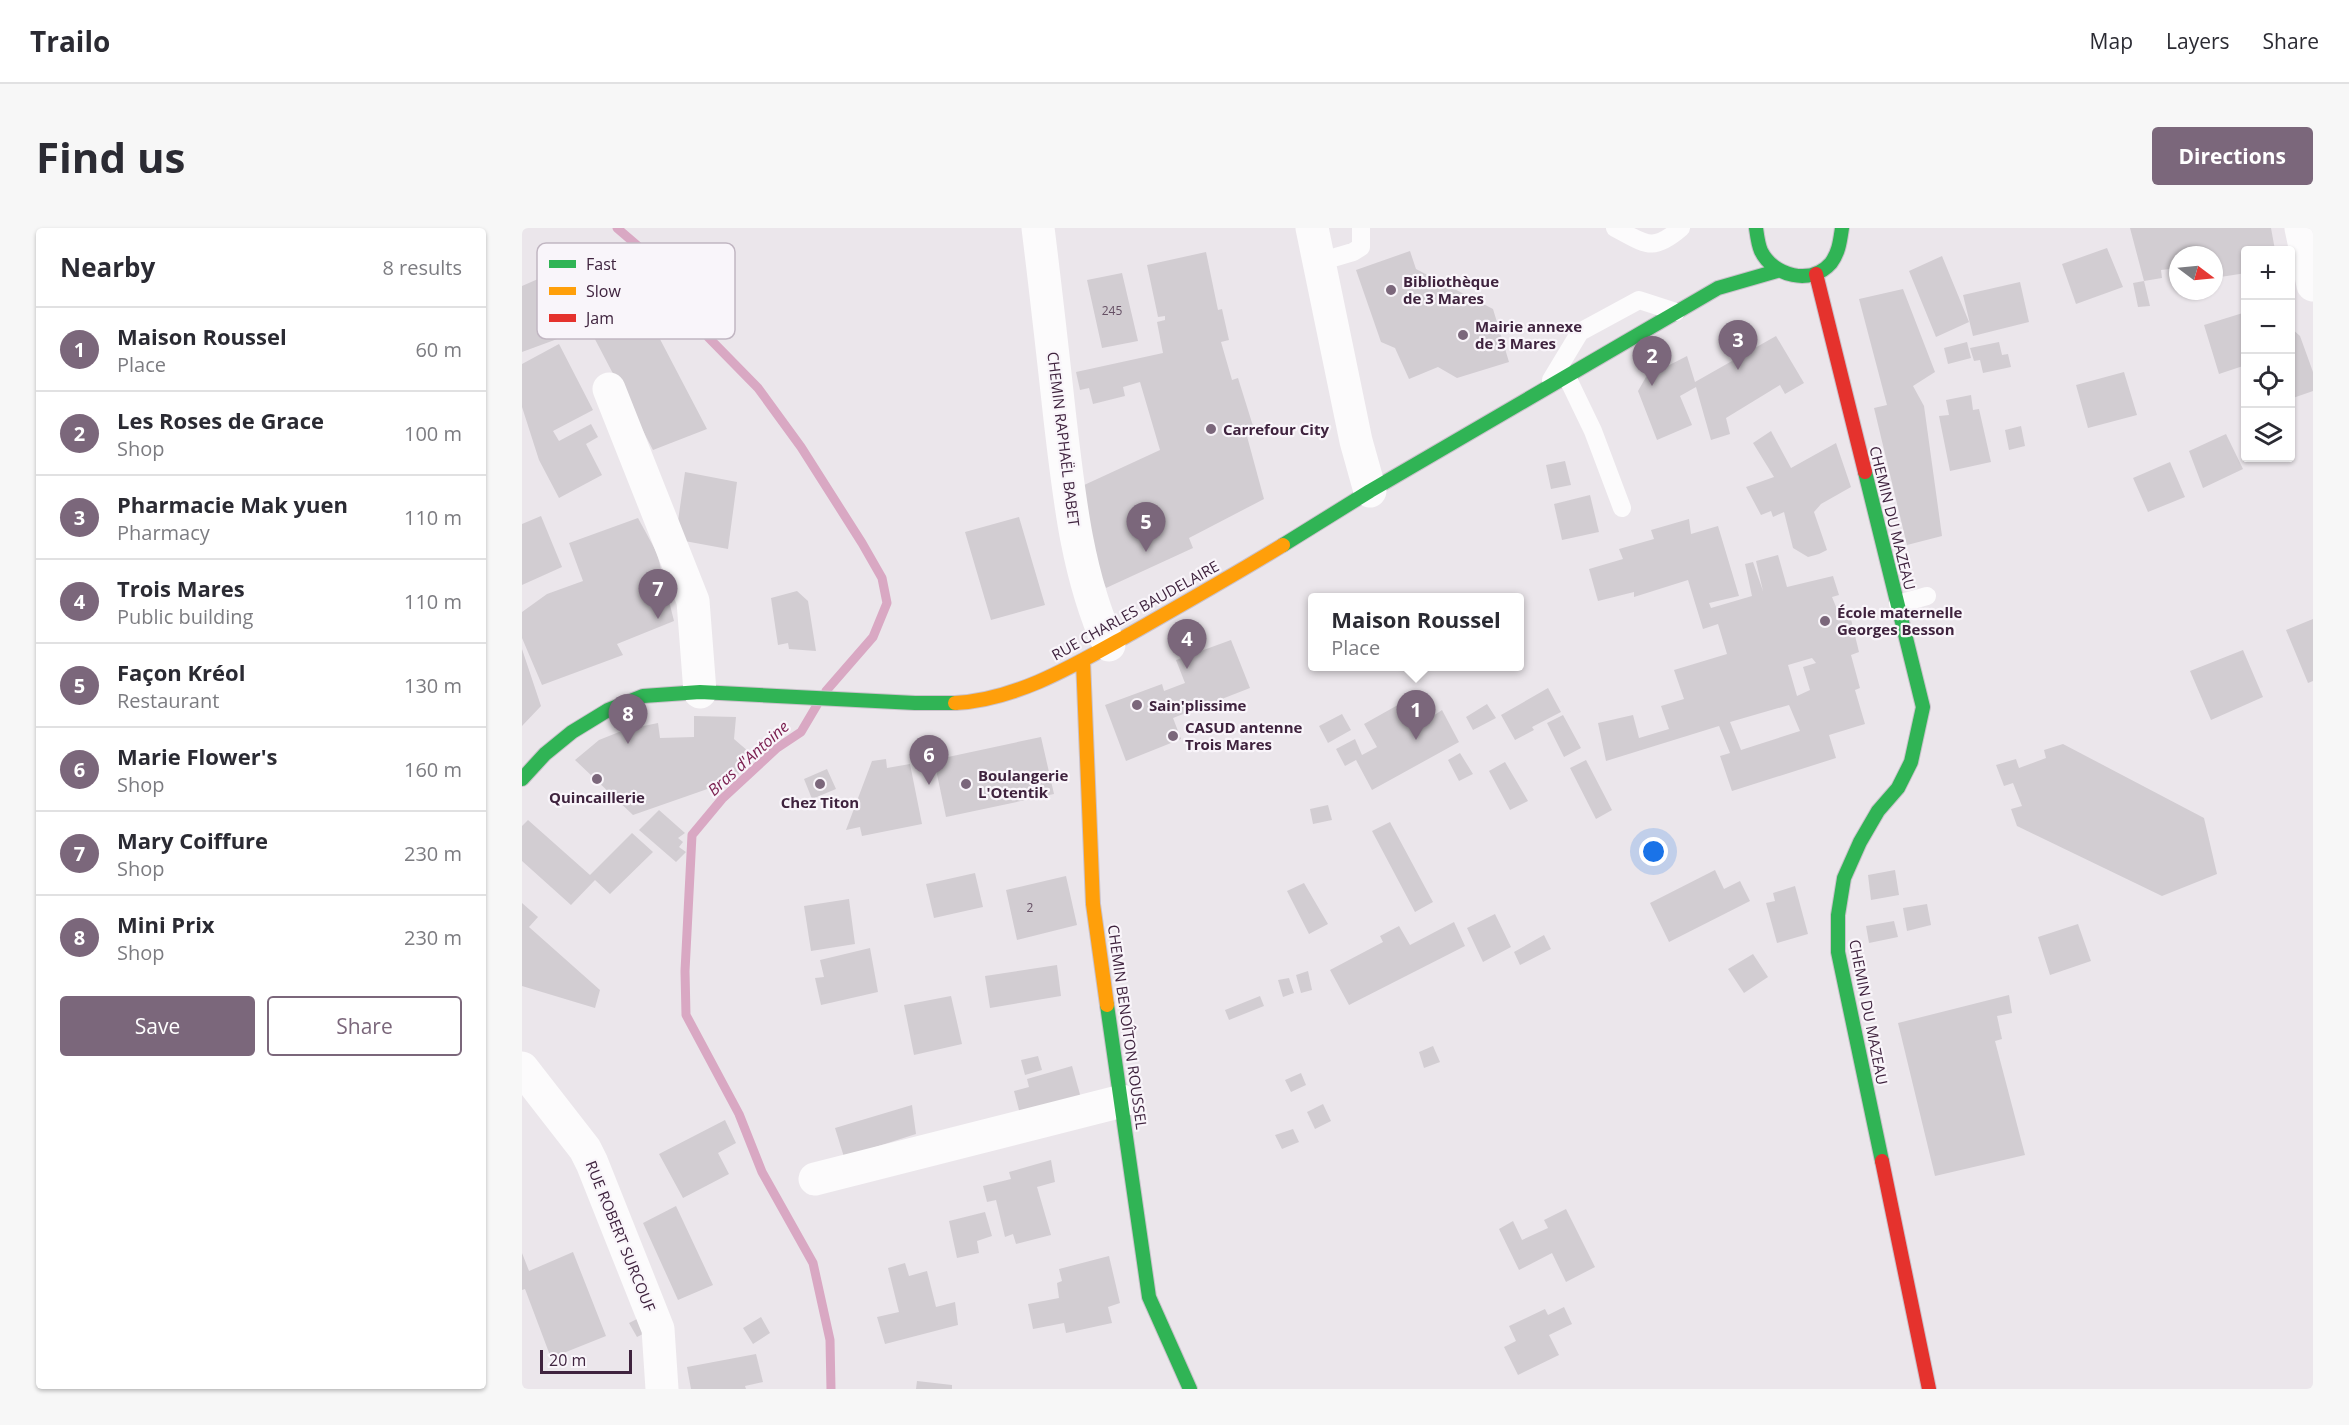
<!DOCTYPE html>
<html lang="en">
<head>
<meta charset="utf-8">
<style>
  body { margin:0; font-family:"Open Sans",sans-serif; background:#f7f7f7; color:#2b2b33 }
  .controls { position:absolute; right:18px; top:18px; display:grid; overflow:hidden; border-radius:6px; box-shadow:0 2px 4px #0004 }
  .controls button { width:54px; height:54px; display:grid; place-items:center; padding:0; border:0; border-bottom:2px solid #e1e1e2; background:#fff; color:#2b2b33; font:30px sans-serif }
  .compass { position:absolute; left:1647px; top:18px; width:54px; height:54px; border-radius:50%; background:#fff; box-shadow:0 2px 4px #0004; rotate:106deg }
  .scale { position:absolute; left:18px; bottom:15px; width:92px; box-sizing:border-box; padding-left:6px; border:3px solid #3f233e; border-top:0; font-size:16px; line-height:21px; white-space:nowrap; color:#3f233e; -webkit-text-stroke:4px #f9f5fa; paint-order:stroke }
  .you { position:absolute; left:1132px; top:624px; width:21px; height:21px; margin:-15px; border:4px solid #fff; border-radius:50%; background:#1a73e8; box-shadow:0 0 0 9px #1a73e833 }
  .badge { display:grid; place-items:center; width:39px; height:39px; border-radius:50%; background:#7b677b; color:#fff; font-size:20px; font-weight:700 }
  .pin { position:absolute; translate:-50% -50px; filter:drop-shadow(0 2px 3px #0008) }
  .pin::after { content:''; position:absolute; top:32px; width:21px; height:18px; background:inherit; clip-path:polygon(0 0,100% 0,50% 100%) }
  .popup { position:absolute; left:786px; top:365px; width:216px; height:78px; box-sizing:border-box; display:grid; place-content:center; border-radius:6px; background:#fff; filter:drop-shadow(0 2px 4px #0005); font-size:20px; white-space:nowrap; color:#7c7c81 }
  .popup b { font-size:22px; color:#2b2b33 }
  .popup::after { content:''; position:absolute; left:50%; top:100%; margin-left:-12px; border:12px solid transparent; border-top-color:#fff }
  .list { margin:0; padding:0; list-style:none }
  h2 { display:flex; justify-content:space-between; align-items:center; height:78px; margin:0; padding:0 24px; font-size:26px }
  h2 small { font-size:20px; font-weight:400; color:#7c7c81 }
  .list li { display:grid; grid-template-columns:39px 1fr auto; gap:18px; align-items:center; box-sizing:border-box; height:84px; padding:0 24px; border-top:2px solid #e1e1e2 }
  .list b { display:block; font-size:22px; white-space:nowrap }
  .list p { margin:0; font-size:20px; white-space:nowrap; color:#7c7c81 }
  .list em { font-size:20px; font-style:normal; color:#7c7c81 }
  .actions { display:flex; gap:12px; padding:18px 24px }
  .actions a { flex:1; padding:14px 0; border:2px solid #7b677b; border-radius:6px; text-align:center; font-size:21px; color:#7b677b }
  .actions .main { background:#7b677b; color:#fff }
  .icon { flex:none; width:33px; height:33px; fill:none; stroke:currentColor; stroke-width:2; stroke-linecap:round; stroke-linejoin:round }
  .map { position:relative; flex:none; width:1791px; height:1161px; overflow:hidden; border-radius:6px }
  header { display:flex; align-items:center; gap:36px; box-sizing:border-box; height:84px; padding:0 30px; background:#fff; border-bottom:2px solid #e1e1e2 }
  header strong { font-size:28px }
  nav { display:flex; gap:33px; margin-inline-start:auto; font-size:21px }
  .intro { display:flex; align-items:center; justify-content:space-between; box-sizing:border-box; height:144px; padding:0 36px }
  h1 { margin:0; font-size:42px }
  .button { padding:15px 27px; border-radius:6px; background:#7b677b; color:#fff; font-size:21px; font-weight:700 }
  main { display:flex; gap:36px; padding:0 36px }
  aside { flex:1; background:#fff; border-radius:6px; box-shadow:0 2px 4px #0004 }
  .map>svg:first-child { display:block }
  .lines { fill:none; stroke-linecap:round; stroke-linejoin:round }
  .stream { stroke:#d9a8c3; stroke-width:9 }
  .building { fill:#d2cdd2; fill-rule:evenodd }
  .fast-casing { stroke:#cac2cb; stroke-width:16 }
  .slow-casing { stroke:#cac2cb; stroke-width:16 }
  .jam-casing { stroke:#cac2cb; stroke-width:16 }
  .lane { stroke:#fcfbfc; stroke-width:18 }
  .street { stroke:#fcfbfc; stroke-width:33 }
  .fast { stroke:#30b455; stroke-width:14 }
  .slow { stroke:#ff9f0a; stroke-width:14 }
  .jam { stroke:#e5322d; stroke-width:14 }
  .poi-dot { fill:#7b677b; stroke:#f9f5fa; stroke-width:2 }
  .labels { text-anchor:middle; dominant-baseline:central; stroke-width:4.5; stroke-linejoin:round; paint-order:stroke }
  .number-label { font-size:12px; fill:#654f64 }
  .poi-label { font-size:15px; font-weight:bold; fill:#3f233e; stroke:#f9f5fa; text-anchor:start }
  .street-label { font-size:15px; fill:#3f233e; stroke:#f9f5fa }
  .water-label { font-size:16px; font-style:italic; fill:#7a1e4f; stroke:#f9f5fa }
  .key { fill:#f9f5fa; stroke:#c1b6c2; stroke-width:1.5 }
  .key-label { font-size:16px; fill:#3f233e }
</style>
</head>
<body>
<header>
<strong>Trailo</strong>
<nav><a>Map</a><a>Layers</a><a>Share</a></nav>
</header>
<div class="intro"><h1>Find us</h1><a class="button">Directions</a></div>
<main>
<aside>
<h2>Nearby<small>8 results</small></h2>
<ul class="list">
<li><span class="badge">1</span><div><b>Maison Roussel</b><p>Place</p></div><em>60 m</em></li>
<li><span class="badge">2</span><div><b>Les Roses de Grace</b><p>Shop</p></div><em>100 m</em></li>
<li><span class="badge">3</span><div><b>Pharmacie Mak yuen</b><p>Pharmacy</p></div><em>110 m</em></li>
<li><span class="badge">4</span><div><b>Trois Mares</b><p>Public building</p></div><em>110 m</em></li>
<li><span class="badge">5</span><div><b>Façon Kréol</b><p>Restaurant</p></div><em>130 m</em></li>
<li><span class="badge">6</span><div><b>Marie Flower's</b><p>Shop</p></div><em>160 m</em></li>
<li><span class="badge">7</span><div><b>Mary Coiffure</b><p>Shop</p></div><em>230 m</em></li>
<li><span class="badge">8</span><div><b>Mini Prix</b><p>Shop</p></div><em>230 m</em></li>
</ul>
<div class="actions"><a class="main">Save</a><a>Share</a></div>
</aside>
<div class="map">
<svg width="1791" height="1161" viewBox="0 0 1791 1161">
  <rect width="100%" height="100%" fill="#ebe6eb"/>
  <g class="lines">
    <path class="stream" d="M 95,0 L 145,43 L 186,109 L 236,160 L 279,219 L 340,315 L 360,350 L 365,375 L 351,409 L 304,463
      M 295,477 L 279,504 L 255,520 L 200,571 L 170,607 L 163,743 L 164,787 L 217,886 L 240,944 L 291,1035 L 308,1112 L 309,1161"/>
  </g>
  <path class="building" d="M 1608,0 L 1749,0 L 1753,22 L 1724,22 L 1724,45 L 1692,50 L 1692,27 L 1656,27 L 1656,40 L 1639,42 L 1640,50 L 1622,53 L 1628,78 L 1616,79 L 1611,55 L 1622,53 Z
    M 1585,20 L 1601,59 L 1554,76 L 1540,36 Z
    M 888,23 L 894,41 L 971,81 L 987,134 L 935,150 L 916,139 L 887,151 L 873,120 L 859,114 L 834,42 Z
    M 684,24 L 696,82 L 700,81 L 707,112 L 699,114 L 710,152 L 716,150 L 731,198 L 723,201 L 742,271 L 667,310 L 671,320 L 584,360 L 562,307 L 560,258 L 638,222 L 618,154 L 601,159 L 603,168 L 571,176 L 567,160 L 558,162 L 554,144 L 641,125 L 635,94 L 643,92 L 643,88 L 636,89 L 625,37 Z
    M 1420,28 L 1447,94 L 1414,109 L 1387,43 Z
    M 600,45 L 616,113 L 580,120 L 565,52 Z
    M 16,51 L 38,110 L 0,124 L 0,58 Z
    M 1498,54 L 1507,94 L 1451,108 L 1441,67 Z
    M 1381,61 L 1413,144 L 1391,158 L 1402,178 L 1420,308 L 1385,317 L 1352,180 L 1365,177 L 1337,71 Z
    M 117,71 L 185,201 L 131,222 L 65,96 Z
    M 1724,84 L 1724,137 L 1697,146 L 1682,97 Z
    M 1768,99 L 1778,108 L 1791,144 L 1791,163 L 1768,171 Z
    M 1254,108 L 1282,155 L 1263,166 L 1258,157 L 1204,190 L 1208,206 L 1189,212 L 1174,159 L 1158,168 L 1170,197 L 1135,212 L 1116,163 L 1124,149 L 1165,128 L 1173,154 Z
    M 1445,114 L 1449,130 L 1426,136 L 1422,120 Z
    M 1477,114 L 1480,127 L 1486,126 L 1489,139 L 1461,145 L 1458,132 L 1452,133 L 1448,120 Z
    M 37,116 L 71,182 L 31,203 L 37,213 L 69,196 L 76,209 L 64,216 L 80,247 L 37,270 L 17,232 L 0,179 L 0,136 Z
    M 1602,144 L 1615,187 L 1566,200 L 1554,157 Z
    M 1449,167 L 1451,182 L 1457,181 L 1469,234 L 1428,243 L 1417,188 L 1427,187 L 1424,172 Z
    M 1499,198 L 1503,218 L 1487,222 L 1483,202 Z
    M 1249,203 L 1269,240 L 1314,215 L 1329,259 L 1299,276 L 1292,284 L 1305,322 L 1297,326 L 1286,329 L 1271,320 L 1262,284 L 1251,289 L 1249,283 L 1239,287 L 1224,259 L 1252,249 L 1231,215 Z
    M 1704,206 L 1721,241 L 1681,260 L 1667,223 Z
    M 1043,233 L 1049,257 L 1029,261 L 1024,237 Z
    M 1648,234 L 1663,269 L 1626,284 L 1611,250 Z
    M 163,244 L 215,254 L 206,321 L 157,312 L 155,300 Z
    M 1068,267 L 1077,304 L 1040,312 L 1032,276 Z
    M 19,288 L 40,339 L 0,357 L 0,296 Z
    M 497,289 L 523,377 L 469,392 L 443,304 Z
    M 116,290 L 135,325 L 152,393 L 95,416 L 101,427 L 20,457 L 0,410 L 0,384 L 25,366 L 61,353 L 47,315 Z
    M 1167,291 L 1169,306 L 1196,298 L 1217,368 L 1187,375 L 1189,380 L 1230,368 L 1223,336 L 1231,334 L 1241,363 L 1234,333 L 1256,327 L 1265,359 L 1311,348 L 1317,367 L 1310,369 L 1317,386 L 1327,383 L 1337,424 L 1329,427 L 1338,460 L 1333,462 L 1343,496 L 1307,507 L 1314,530 L 1210,563 L 1198,528 L 1208,525 L 1197,498 L 1084,533 L 1076,495 L 1111,487 L 1117,510 L 1147,501 L 1139,478 L 1162,471 L 1152,442 L 1205,426 L 1196,396 L 1181,401 L 1166,352 L 1112,369 L 1112,364 L 1076,373 L 1067,341 L 1101,331 L 1097,321 L 1132,311 L 1129,302 ZM 1290,430 L 1294,435 L 1281,439 L 1288,462 L 1275,468 L 1266,437 ZM 1267,477 L 1278,503 L 1219,522 L 1208,494 Z
    M 275,363 L 286,373 L 294,423 L 267,421 L 266,415 L 256,417 L 249,370 Z
    M 1791,391 L 1791,453 L 1786,455 L 1764,402 Z
    M 709,412 L 728,460 L 651,490 L 659,511 L 604,533 L 583,477 L 640,456 L 642,463 L 663,455 L 654,432 Z
    M 0,421 L 19,478 L 0,498 Z
    M 1721,422 L 1741,469 L 1689,492 L 1668,443 Z
    M 1026,460 L 1039,484 L 1010,499 L 1012,502 L 993,512 L 979,487 Z
    M 899,464 L 911,488 L 920,482 L 937,514 L 850,562 L 834,532 L 823,538 L 814,521 L 833,511 L 840,527 L 855,519 L 842,496 Z
    M 965,476 L 974,490 L 951,502 L 944,489 Z
    M 820,486 L 829,502 L 806,515 L 797,498 Z
    M 1041,487 L 1059,520 L 1042,529 L 1025,495 Z
    M 172,488 L 214,489 L 212,511 L 227,524 L 214,551 L 111,587 L 53,532 L 77,512 L 102,502 L 136,495 L 138,510 L 172,509 Z
    M 519,509 L 532,566 L 424,589 L 412,532 Z
    M 1541,516 L 1682,590 L 1695,646 L 1640,668 L 1495,598 L 1489,581 L 1500,578 L 1491,555 L 1482,558 L 1474,537 L 1494,531 L 1497,540 L 1524,530 L 1522,522 Z
    M 938,525 L 951,546 L 937,553 L 926,532 Z
    M 364,531 L 365,540 L 388,536 L 400,596 L 340,608 L 338,599 L 324,602 L 350,533 Z
    M 1064,532 L 1090,582 L 1074,591 L 1048,540 Z
    M 983,534 L 1006,573 L 988,582 L 967,543 Z
    M 305,541 L 314,561 L 290,571 L 282,551 Z
    M 806,577 L 810,592 L 791,596 L 788,581 Z
    M 137,582 L 163,605 L 156,610 L 161,614 L 157,619 L 164,624 L 154,634 L 117,602 Z
    M 6,592 L 68,647 L 110,605 L 131,624 L 88,666 L 73,652 L 49,677 L 0,633 L 0,598 Z
    M 868,594 L 911,674 L 893,684 L 850,603 Z
    M 1193,642 L 1202,661 L 1218,653 L 1228,673 L 1147,714 L 1128,675 Z
    M 1373,642 L 1377,667 L 1349,672 L 1346,647 Z
    M 453,645 L 461,679 L 412,690 L 404,656 Z
    M 544,648 L 555,697 L 495,712 L 484,662 Z
    M 782,655 L 806,696 L 787,706 L 765,663 Z
    M 1273,658 L 1286,706 L 1255,715 L 1244,675 L 1253,673 L 1251,665 Z
    M 327,671 L 333,716 L 289,723 L 282,678 Z
    M 0,675 L 16,689 L 7,699 L 78,762 L 73,780 L 0,758 Z
    M 1405,676 L 1409,697 L 1385,703 L 1381,680 Z
    M 973,686 L 989,719 L 961,734 L 945,700 Z
    M 1372,693 L 1376,709 L 1347,715 L 1344,698 Z
    M 932,694 L 943,718 L 827,777 L 808,742 L 861,714 L 858,708 L 877,698 L 888,717 Z
    M 1556,696 L 1569,733 L 1528,747 L 1516,709 Z
    M 1022,707 L 1029,721 L 998,737 L 992,724 Z
    M 348,720 L 356,764 L 299,777 L 293,750 L 302,749 L 298,732 Z
    M 1231,726 L 1246,749 L 1222,765 L 1206,741 Z
    M 535,737 L 539,768 L 468,780 L 463,748 Z
    M 786,743 L 790,762 L 779,765 L 774,747 Z
    M 767,750 L 772,765 L 761,769 L 756,752 Z
    M 1487,767 L 1490,785 L 1475,788 L 1480,811 L 1473,813 L 1503,927 L 1413,948 L 1376,795 Z
    M 429,768 L 440,816 L 392,827 L 382,777 Z
    M 738,768 L 742,778 L 707,792 L 703,782 Z
    M 911,818 L 918,834 L 902,840 L 897,824 Z
    M 516,828 L 520,842 L 503,847 L 499,832 Z
    M 550,838 L 559,870 L 498,886 L 492,863 L 507,859 L 505,851 Z
    M 779,845 L 784,857 L 769,864 L 763,852 Z
    M 801,876 L 809,893 L 793,901 L 785,884 Z
    M 390,877 L 394,906 L 322,929 L 313,900 Z
    M 203,892 L 214,915 L 196,925 L 207,946 L 161,970 L 137,926 Z
    M 771,901 L 777,914 L 760,921 L 753,907 Z
    M 529,932 L 533,954 L 515,959 L 529,1007 L 494,1016 L 491,1006 L 483,1009 L 474,972 L 465,974 L 461,958 L 489,951 L 487,944 Z
    M 154,978 L 191,1057 L 156,1072 L 121,995 Z
    M 1044,981 L 1073,1039 L 1044,1054 L 1030,1025 L 997,1042 L 977,1001 L 991,993 L 1000,1012 L 1026,1000 L 1022,992 Z
    M 463,984 L 470,1008 L 455,1013 L 457,1025 L 435,1030 L 427,993 Z
    M 51,1024 L 84,1108 L 29,1130 L 3,1061 L 0,1062 L 0,1025 L 7,1043 Z
    M 587,1028 L 598,1075 L 586,1079 L 590,1095 L 544,1105 L 542,1095 L 511,1101 L 506,1076 L 537,1070 L 535,1055 L 540,1053 L 537,1041 Z
    M 383,1035 L 387,1048 L 405,1043 L 414,1079 L 433,1074 L 436,1097 L 363,1116 L 355,1089 L 377,1084 L 366,1040 Z
    M 1042,1079 L 1050,1096 L 1027,1107 L 1037,1127 L 996,1147 L 982,1119 L 994,1113 L 987,1098 L 1023,1081 L 1026,1087 Z
    M 119,1089 L 125,1104 L 115,1109 L 107,1095 Z
    M 239,1089 L 248,1105 L 231,1116 L 221,1100 Z
    M 234,1126 L 241,1154 L 223,1158 L 224,1161 L 169,1161 L 165,1139 Z
    M 395,1153 L 430,1157 L 430,1161 L 394,1161 Z"/>
  <g class="lines">
    <defs>
      <path id="fast" d="M 1234,0 C 1235,7 1236,16 1239,23 C 1251,48 1289,58 1309,35 C 1317,24 1318,13 1320,0
        M 1343,244 L 1401,479 L 1389,534 L 1376,560 L 1356,583 L 1338,614 L 1322,650 L 1316,687 L 1316,724 L 1360,933
        M 761,317 L 848,263 L 1196,60 L 1255,43
        M 0,551 L 23,526 L 50,504 L 86,482 L 121,468 L 178,464 L 393,475 L 433,475
        M 585,777 L 627,1069 L 668,1161"/>
      <path id="slow" d="M 561,432 L 571,676 L 585,777
        M 433,475 C 496,472 556,435 610,405 C 661,376 712,347 761,317"/>
      <path id="jam" d="M 1294,46 L 1343,244
        M 1360,933 L 1407,1161"/>
    </defs>
    <use href="#fast" class="fast-casing"/>
    <use href="#slow" class="slow-casing"/>
    <use href="#jam" class="jam-casing"/>
    <path class="lane" d="M 1093,0 C 1124,16 1130,25 1159,0
      M 797,34 L 831,24 L 839,19 L 839,0
      M 1045,149 L 1071,203 L 1100,280
      M 1029,152 L 1058,104 L 1117,72 L 1154,84
      M 1376,376 L 1405,368"/>
    <path class="street" d="M 516,0 C 524,64 531,127 538,191 C 547,268 555,346 587,417
      M 790,0 L 834,213 L 848,263
      M 1779,0 L 1791,57
      M 87,161 L 171,373 L 178,464
      M 0,840 L 63,921 L 70,935 L 136,1101 L 140,1161
      M 293,951 L 600,873"/>
    <use href="#fast" class="fast"/>
    <use href="#slow" class="slow"/>
    <use href="#jam" class="jam"/>
  </g>
  <g class="poi-dot">
    <circle cx="869" cy="62" r="6"/>
    <circle cx="941" cy="107" r="6"/>
    <circle cx="689" cy="201" r="6"/>
    <circle cx="1303" cy="393" r="6"/>
    <circle cx="615" cy="477" r="6"/>
    <circle cx="651" cy="508" r="6"/>
    <circle cx="75" cy="551" r="6"/>
    <circle cx="298" cy="556" r="6"/>
    <circle cx="444" cy="556" r="6"/>
  </g>
  <g class="labels">
    <g class="number-label">
      <text x="590" y="82">245</text>
      <text x="508" y="679">2</text>
    </g>
    <g class="poi-label">
      <text x="881" y="53">Bibliothèque<tspan x="881" dy="17">de 3 Mares</tspan></text>
      <text x="953" y="98">Mairie annexe<tspan x="953" dy="17">de 3 Mares</tspan></text>
      <text x="701" y="201">Carrefour City</text>
      <text x="1315" y="384">École maternelle<tspan x="1315" dy="17">Georges Besson</tspan></text>
      <text x="627" y="477">Sain'plissime</text>
      <text x="663" y="499">CASUD antenne<tspan x="663" dy="17">Trois Mares</tspan></text>
      <text x="456" y="547">Boulangerie<tspan x="456" dy="17">L'Otentik</tspan></text>
      <text x="75" y="569" text-anchor="middle">Quincaillerie</text>
      <text x="298" y="574" text-anchor="middle">Chez Titon</text>
    </g>
    <g class="street-label">
      <text transform="translate(542 211) rotate(83)">CHEMIN RAPHAËL BABET</text>
      <text transform="translate(1371 290) rotate(76)">CHEMIN DU MAZEAU</text>
      <text transform="translate(613 382) rotate(-29)">RUE CHARLES BAUDELAIRE</text>
      <text transform="translate(1347 784) rotate(79)">CHEMIN DU MAZEAU</text>
      <text transform="translate(606 799) rotate(82)">CHEMIN BENOÎTON ROUSSEL</text>
      <text transform="translate(99 1008) rotate(68)">RUE ROBERT SURCOUF</text>
    </g>
    <g class="water-label">
      <text transform="translate(226 530) rotate(-42)">Bras d'Antoine</text>
    </g>
  </g>
  <rect x="15" y="15" width="198" height="96" rx="9" class="key"/>
  <rect x="27" y="32" width="27" height="8" fill="#30b455"/>
  <rect x="27" y="59" width="27" height="8" fill="#ff9f0a"/>
  <rect x="27" y="86" width="27" height="8" fill="#e5322d"/>
  <g class="key-label">
    <text x="64" y="42">Fast</text>
    <text x="64" y="69">Slow</text>
    <text x="64" y="96">Jam</text>
  </g>
</svg>
<div class="controls">
<button>+</button>
<button>−</button>
<button><svg class="icon" aria-label="locate" viewBox="0 0 24 24"><circle cx="12" cy="12" r="6"/><path d="M12 2v4M12 18v4M2 12h4M18 12h4"/></svg></button>
<button><svg class="icon" aria-label="layers" viewBox="0 0 24 24"><path d="M12 4l9 5-9 5-9-5zM3 14l9 5 9-5"/></svg></button>
</div>
<svg class="compass" viewBox="-18 -18 36 36"><path d="M0-13l5 13h-10z" fill="#e53935"/><path d="M0 13l5-13h-10z" fill="#7c7c81"/></svg>
<div class="scale">20 m</div>
<div class="you"></div>
<div class="pin badge" style="left:894px;top:512px">1</div>
<div class="popup"><b>Maison Roussel</b>Place</div>
<div class="pin badge" style="left:1130px;top:158px">2</div>
<div class="pin badge" style="left:1216px;top:142px">3</div>
<div class="pin badge" style="left:665px;top:441px">4</div>
<div class="pin badge" style="left:624px;top:324px">5</div>
<div class="pin badge" style="left:407px;top:557px">6</div>
<div class="pin badge" style="left:136px;top:391px">7</div>
<div class="pin badge" style="left:106px;top:516px">8</div>
</div>
</main>
</body>
</html>
